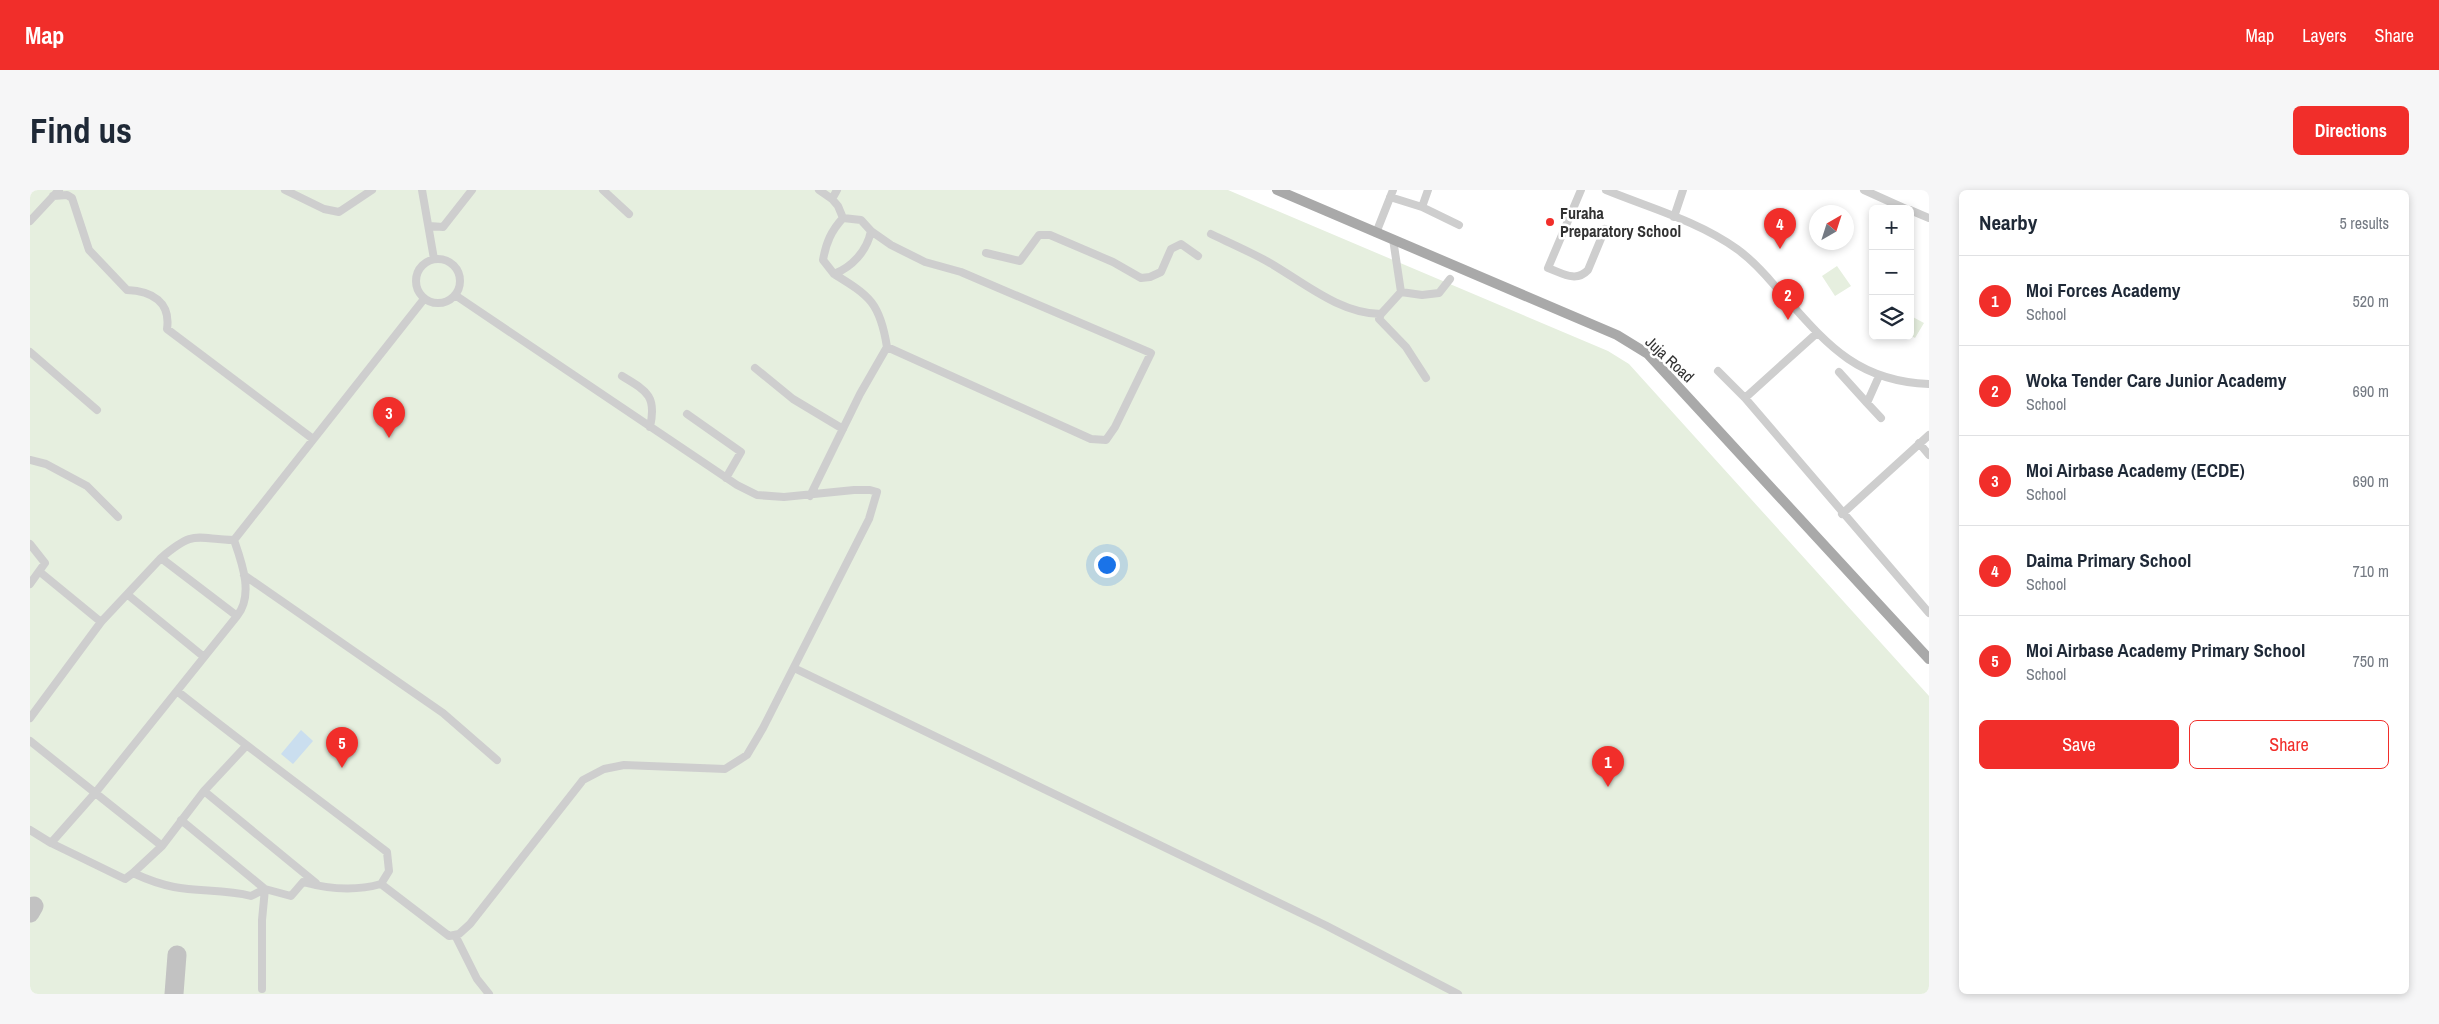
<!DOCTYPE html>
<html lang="en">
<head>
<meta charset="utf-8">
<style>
  body { margin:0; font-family:"Archivo Narrow",sans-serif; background:#f6f6f7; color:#1f2937 }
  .controls { position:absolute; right:15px; top:15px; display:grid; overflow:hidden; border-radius:8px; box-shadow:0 2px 8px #0003 }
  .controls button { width:45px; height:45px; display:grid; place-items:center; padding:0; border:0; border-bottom:1px solid #e0e1e3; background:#fff; color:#1f2937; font:25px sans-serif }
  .compass { position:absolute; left:1779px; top:15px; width:45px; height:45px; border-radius:50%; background:#fff; box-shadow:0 2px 8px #0003; rotate:39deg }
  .you { position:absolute; left:1076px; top:374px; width:18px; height:18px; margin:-12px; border:4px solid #fff; border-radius:50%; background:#1a73e8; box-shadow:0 0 0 8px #1a73e833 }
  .badge { display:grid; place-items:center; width:32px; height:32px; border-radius:50%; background:#f12e2a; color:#fff; font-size:16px; font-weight:700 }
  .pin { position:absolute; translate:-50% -41px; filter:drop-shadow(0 1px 2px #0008) }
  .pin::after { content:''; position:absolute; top:26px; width:18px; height:15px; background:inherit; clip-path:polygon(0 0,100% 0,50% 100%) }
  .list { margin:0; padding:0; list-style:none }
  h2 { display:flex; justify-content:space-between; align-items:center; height:65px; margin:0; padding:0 20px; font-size:21px }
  h2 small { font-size:16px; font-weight:400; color:#747a83 }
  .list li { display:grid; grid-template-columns:32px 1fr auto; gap:15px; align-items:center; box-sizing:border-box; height:90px; padding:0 20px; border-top:1px solid #e0e1e3 }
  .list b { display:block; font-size:19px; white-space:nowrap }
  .list p { margin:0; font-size:16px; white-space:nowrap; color:#747a83 }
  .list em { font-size:16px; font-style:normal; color:#747a83 }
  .actions { display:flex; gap:10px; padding:15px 20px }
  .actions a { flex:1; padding:11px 0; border:1px solid #f12e2a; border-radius:8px; text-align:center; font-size:18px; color:#f12e2a }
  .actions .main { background:#f12e2a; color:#fff }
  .icon { flex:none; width:28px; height:28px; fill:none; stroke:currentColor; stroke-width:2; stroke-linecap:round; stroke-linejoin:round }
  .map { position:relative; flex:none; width:1899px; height:804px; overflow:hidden; border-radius:8px }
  header { display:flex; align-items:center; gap:30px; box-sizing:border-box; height:70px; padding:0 25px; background:#f12e2a; color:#fff }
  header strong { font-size:24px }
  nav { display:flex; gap:28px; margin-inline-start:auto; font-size:18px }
  .intro { display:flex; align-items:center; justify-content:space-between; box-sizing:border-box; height:120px; padding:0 30px }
  h1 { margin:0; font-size:35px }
  .button { padding:12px 22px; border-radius:8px; background:#f12e2a; color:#fff; font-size:18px; font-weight:700 }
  main { display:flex; gap:30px; padding:0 30px }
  aside { flex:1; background:#fff; border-radius:8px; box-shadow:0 2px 8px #0003 }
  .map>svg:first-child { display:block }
  .green { fill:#e6efdf }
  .water { fill:#cadeef }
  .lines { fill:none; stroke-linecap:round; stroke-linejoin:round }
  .taxiway { stroke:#c2c2c2; stroke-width:19 }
  .minor { stroke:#cecece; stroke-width:8 }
  .major { stroke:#a9a9a9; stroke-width:10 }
  .poi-dot { fill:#f12e2a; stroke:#fff; stroke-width:2 }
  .labels { text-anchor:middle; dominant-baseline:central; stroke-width:5; stroke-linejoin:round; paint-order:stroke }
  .poi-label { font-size:16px; font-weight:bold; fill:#313131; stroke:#fff; text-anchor:start }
  .street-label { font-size:16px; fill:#313131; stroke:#fff }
</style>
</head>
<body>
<header>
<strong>Map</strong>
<nav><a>Map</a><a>Layers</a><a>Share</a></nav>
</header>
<div class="intro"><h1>Find us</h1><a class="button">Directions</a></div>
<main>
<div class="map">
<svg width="1899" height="804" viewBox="0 0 1899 804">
  <rect width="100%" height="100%" fill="#fff"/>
  <path class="green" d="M 0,0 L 1198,0 L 1578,161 L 1599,174 L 1899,506 L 1899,804 L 0,804 Z
    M 1807,76 L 1821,96 L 1805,106 L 1792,86 Z
    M 1881,126 L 1894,133 L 1885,148 L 1880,145 Z"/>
  <path class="water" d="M 271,540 L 283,551 L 263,574 L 251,564 Z"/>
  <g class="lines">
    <path class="taxiway" d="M 0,723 L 4,716
      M 144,804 L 147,765"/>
    <path class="minor" d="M 255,0 L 294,19 L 309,22 L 342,0
      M 392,0 L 404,69
      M 573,0 L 599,24
      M 789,0 L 802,9 L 807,0
      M 1551,0 L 1518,78 C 1532,83 1546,93 1558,80 L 1575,39
      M 1576,0 C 1620,18 1668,31 1707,59 C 1721,69 1734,83 1745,96 C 1793,149 1822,191 1899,194
      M 1834,0 L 1876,19
      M 23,6 L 37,5 L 42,8 L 59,60 L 97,100 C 122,101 141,112 137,139 L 283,249
      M 1360,7 L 1392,17 L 1429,35
      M 802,9 L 808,16 L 813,28
      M 1392,17 L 1398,0
      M 1880,20 L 1899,28
      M 1644,27 L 1653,0
      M 813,28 L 831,30 L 841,41 C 837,61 822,77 804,84 L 793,70 C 796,53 801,41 813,28 Z
      M 0,31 L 29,0
      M 399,36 L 413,37 L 442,0
      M 1346,43 L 1363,0
      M 1181,44 C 1200,53 1221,62 1240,73 C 1273,92 1310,124 1351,124 L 1371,102 L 1363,49
      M 956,63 L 990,71 L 1009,45 L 1020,45 L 1083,72 L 1111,88 L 1120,87 L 1131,82 L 1141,59 L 1151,54 L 1168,66
      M386 91a22 22 0 1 1 44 0a22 22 0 1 1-44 0Z
      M 804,84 C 840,106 850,113 857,157 L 1061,249 L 1076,250 L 1085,237 L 1121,163 L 931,82 L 895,72 L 861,55 L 841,41
      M 1371,102 L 1392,105 L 1409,103 L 1420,89
      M 1351,124 L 1349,129 L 1376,157 L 1396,188
      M 1787,143 L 1715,208 L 1899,423
      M 0,162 L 67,220
      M 725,178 L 763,209 L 813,239
      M 1688,181 L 1715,208
      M 1809,182 L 1837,213 L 1849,186
      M 592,186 C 617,201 627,206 620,237
      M 1837,213 L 1851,228
      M 657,224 L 711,262 L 696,288
      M 1889,253 L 1899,265
      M 0,270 L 16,274 L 57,296 L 88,327
      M 780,306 L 830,204 L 857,157
      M 1812,324 L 1899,245
      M 204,350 C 165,349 165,339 131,368 L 207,426 C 224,405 212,373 204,350 L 394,109
      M 0,354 L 15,373 L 0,394
      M 10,382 L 71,432
      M 214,385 L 413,523 L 467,570
      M 98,405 L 174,467
      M 764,478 L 1295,735 L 1428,804
      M 147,501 C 216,556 287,608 357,662 L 359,681 L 351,694
      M 0,528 L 71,432 L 131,368
      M 0,551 L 132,656
      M 174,601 L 286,693
      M 151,630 L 235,699 L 232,730 L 232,799
      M 0,640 L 21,653 L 95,689 L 103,683 C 116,689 129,694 144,697 C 169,702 195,699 221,706 L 235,699 L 261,706 L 273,692 C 298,699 326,701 351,694 L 419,746 L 429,744 L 440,734 L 553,590 L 574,579 L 594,575 L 695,579 L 717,565 L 733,538 L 839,329 L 847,302 L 840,300 L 824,300 L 754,307 L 727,305 L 707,295 L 425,105
      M 21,653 L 66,602 L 207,426
      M 103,683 L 132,656 L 174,601 L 216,556
      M 425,745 L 447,789 L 459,804"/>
    <path class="major" d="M 1247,0 L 1587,145 L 1618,164 L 1899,469"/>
  </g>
  <circle class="poi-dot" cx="1520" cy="32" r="5"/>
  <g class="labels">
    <g class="poi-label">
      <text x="1530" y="23">Furaha<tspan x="1530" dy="18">Preparatory School</tspan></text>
    </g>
    <g class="street-label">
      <text transform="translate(1640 169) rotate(43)">Juja Road</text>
    </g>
  </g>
</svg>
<div class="controls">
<button>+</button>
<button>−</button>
<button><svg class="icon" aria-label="layers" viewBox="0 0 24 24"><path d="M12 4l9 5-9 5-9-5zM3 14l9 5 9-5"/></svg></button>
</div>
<svg class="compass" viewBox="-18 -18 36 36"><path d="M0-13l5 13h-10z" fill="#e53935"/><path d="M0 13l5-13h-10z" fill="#747a83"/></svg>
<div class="you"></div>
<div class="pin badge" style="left:1578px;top:597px">1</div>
<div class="pin badge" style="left:1758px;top:130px">2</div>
<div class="pin badge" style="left:359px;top:248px">3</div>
<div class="pin badge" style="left:1750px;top:59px">4</div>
<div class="pin badge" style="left:312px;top:578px">5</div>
</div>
<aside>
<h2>Nearby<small>5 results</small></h2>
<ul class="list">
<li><span class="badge">1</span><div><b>Moi Forces Academy</b><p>School</p></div><em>520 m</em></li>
<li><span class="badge">2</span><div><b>Woka Tender Care Junior Academy</b><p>School</p></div><em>690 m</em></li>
<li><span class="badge">3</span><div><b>Moi Airbase Academy (ECDE)</b><p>School</p></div><em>690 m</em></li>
<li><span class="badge">4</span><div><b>Daima Primary School</b><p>School</p></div><em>710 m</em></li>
<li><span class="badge">5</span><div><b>Moi Airbase Academy Primary School</b><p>School</p></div><em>750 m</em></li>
</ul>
<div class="actions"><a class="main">Save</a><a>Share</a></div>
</aside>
</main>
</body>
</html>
